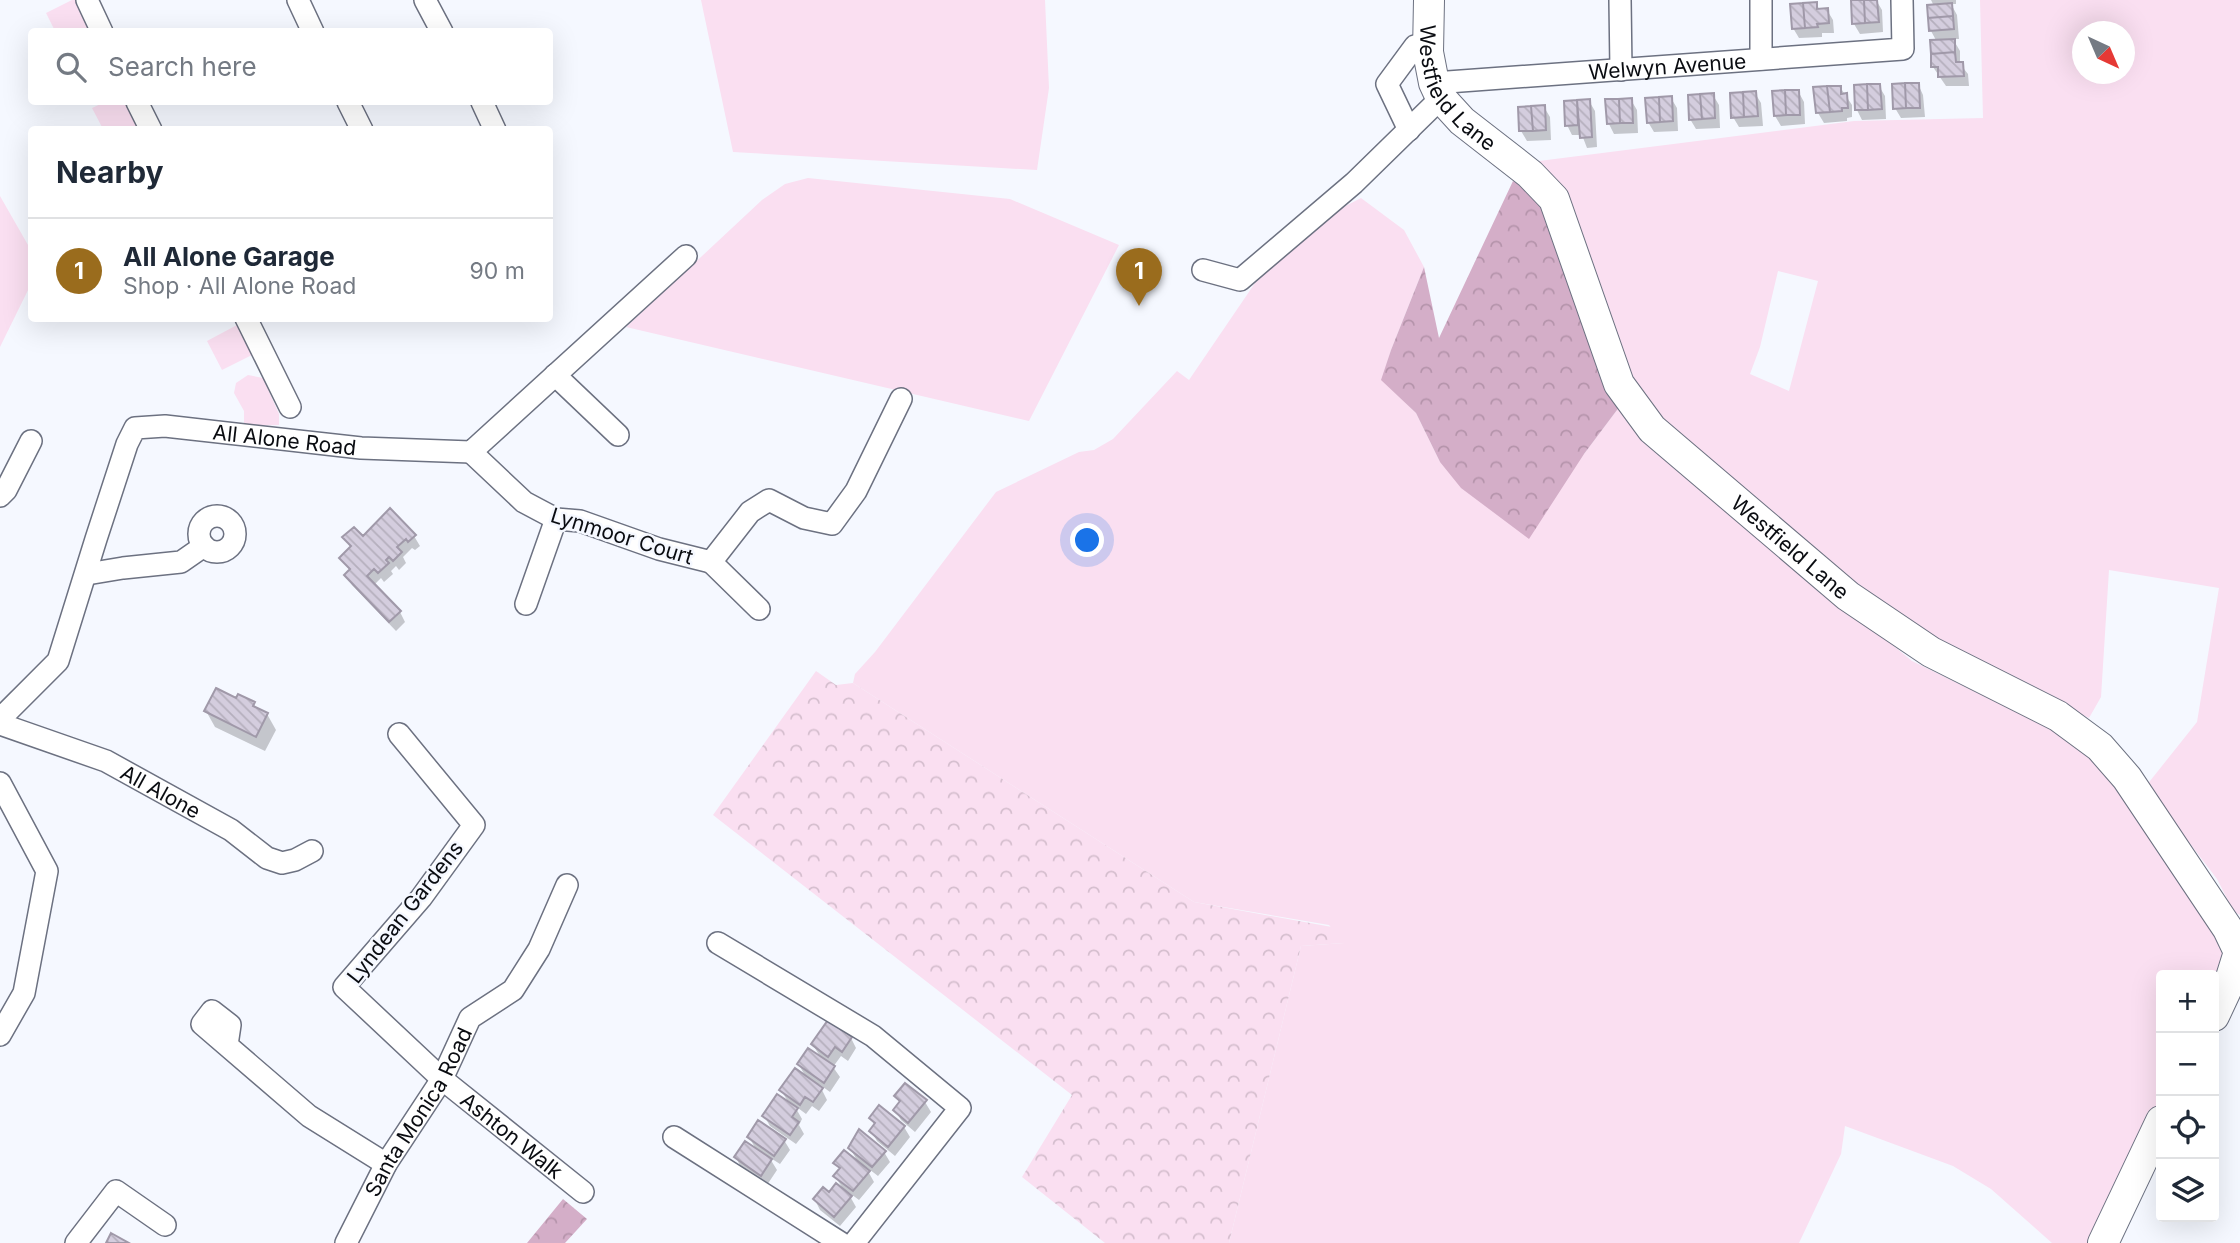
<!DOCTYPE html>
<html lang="en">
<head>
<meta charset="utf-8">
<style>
  body { margin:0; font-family:Inter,sans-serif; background:#f6f6f7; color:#1f2937 }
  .controls { position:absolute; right:21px; bottom:21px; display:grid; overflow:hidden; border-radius:7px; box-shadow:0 7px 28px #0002 }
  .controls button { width:63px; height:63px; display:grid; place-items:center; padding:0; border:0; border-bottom:2px solid #e0e1e3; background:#fff; color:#1f2937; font:35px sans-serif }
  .compass { position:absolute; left:2072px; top:21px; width:63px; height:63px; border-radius:50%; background:#fff; box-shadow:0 7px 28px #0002; rotate:136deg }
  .you { position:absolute; left:1088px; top:541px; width:24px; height:24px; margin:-18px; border:5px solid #fff; border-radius:50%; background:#1a73e8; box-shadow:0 0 0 10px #1a73e833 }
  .badge { display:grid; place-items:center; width:46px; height:46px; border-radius:50%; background:#9a6c1d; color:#fff; font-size:23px; font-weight:700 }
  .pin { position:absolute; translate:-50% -58px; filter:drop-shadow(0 2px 4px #0008) }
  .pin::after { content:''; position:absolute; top:37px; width:24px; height:21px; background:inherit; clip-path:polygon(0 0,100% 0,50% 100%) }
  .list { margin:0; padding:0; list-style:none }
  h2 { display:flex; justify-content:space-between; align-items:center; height:91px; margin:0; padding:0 28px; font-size:30px }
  h2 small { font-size:23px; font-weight:400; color:#747a83 }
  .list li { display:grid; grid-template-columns:46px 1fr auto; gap:21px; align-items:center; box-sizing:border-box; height:105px; padding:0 28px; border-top:2px solid #e0e1e3 }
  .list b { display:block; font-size:26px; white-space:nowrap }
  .list p { margin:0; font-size:23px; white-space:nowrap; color:#747a83 }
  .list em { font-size:23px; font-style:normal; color:#747a83 }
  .icon { flex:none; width:38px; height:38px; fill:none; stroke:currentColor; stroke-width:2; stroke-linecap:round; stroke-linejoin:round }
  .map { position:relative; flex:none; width:2240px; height:1243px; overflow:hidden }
  .search { position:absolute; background:#fff; box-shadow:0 7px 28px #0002; left:28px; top:28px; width:525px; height:77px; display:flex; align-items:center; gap:18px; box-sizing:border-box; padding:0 24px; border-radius:7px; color:#747a83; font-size:26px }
  .panel { position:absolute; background:#fff; box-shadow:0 7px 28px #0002; left:28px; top:126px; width:525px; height:196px; border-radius:7px }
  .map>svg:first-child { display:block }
  .grass { fill:#fadff1; fill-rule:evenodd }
  .forest { fill:url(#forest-crowns) }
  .park { fill:url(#park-crowns) }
  .shadow { fill:#0003 }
  .building { fill:url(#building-back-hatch); stroke:#a099a9; stroke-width:2 }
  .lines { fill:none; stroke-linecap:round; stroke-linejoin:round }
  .street-casing { stroke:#6c7181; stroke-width:24 }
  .secondary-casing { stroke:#6c7181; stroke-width:32 }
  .street { stroke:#fff; stroke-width:21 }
  .secondary { stroke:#fff; stroke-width:30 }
  .labels { text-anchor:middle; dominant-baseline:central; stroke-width:5; stroke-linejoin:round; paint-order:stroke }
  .street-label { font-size:21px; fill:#0a0c11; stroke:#f5f8ff }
</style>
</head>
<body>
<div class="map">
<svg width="2240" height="1243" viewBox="0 0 2240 1243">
  <defs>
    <pattern id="forest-crowns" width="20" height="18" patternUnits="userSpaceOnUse" patternTransform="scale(1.75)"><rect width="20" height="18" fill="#d4aec8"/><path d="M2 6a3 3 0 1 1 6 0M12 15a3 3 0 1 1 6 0" fill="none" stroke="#b594ab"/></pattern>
    <pattern id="park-crowns" width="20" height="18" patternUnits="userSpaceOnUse" patternTransform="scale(1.75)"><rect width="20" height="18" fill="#fadff1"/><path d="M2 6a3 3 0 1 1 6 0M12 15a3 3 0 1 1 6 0" fill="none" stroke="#d5bece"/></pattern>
    <pattern id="building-back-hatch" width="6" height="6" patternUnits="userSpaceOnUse" patternTransform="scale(1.75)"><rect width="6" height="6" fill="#d4cdde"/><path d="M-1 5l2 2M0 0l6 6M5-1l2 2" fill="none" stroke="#b5afbd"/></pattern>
  </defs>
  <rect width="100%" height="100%" fill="#f5f8ff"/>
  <path class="grass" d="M 72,0 L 75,0 L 91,31 L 55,31 L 46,13 Z
    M 701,0 L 1045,0 L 1049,88 L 1037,170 L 733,152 Z
    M 1980,0 L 2240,0 L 2240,915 L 2234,912 L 2217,879 L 2146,786 L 2197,722 L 2219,588 L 2109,570 L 2101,697 L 2089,718 L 1968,659 L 1869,600 L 1636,397 L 1539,169 L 1539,161 L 1854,121 L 1983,118 ZM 2082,32 L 2124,32 L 2124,74 L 2082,74 ZM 1778,271 L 1818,281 L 1789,391 L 1750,374 L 1760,347 Z
    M 105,102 L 126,102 L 138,125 L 128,129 L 103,129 L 92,108 Z
    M 808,178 L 1010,199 L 1119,245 L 1029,421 L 626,327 L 762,200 L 785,184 Z
    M 0,196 L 32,252 L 31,284 L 0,347 Z
    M 1361,198 L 1404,230 L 1424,267 L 1391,350 L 1382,380 L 1416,413 L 1440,462 L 1584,454 L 1623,402 L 1776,549 L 1912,661 L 2044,725 L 2084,749 L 2119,784 L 2221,938 L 2225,963 L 2214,987 L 2214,975 L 2161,975 L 2161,1097 L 2092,1243 L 2052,1243 L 1991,1189 L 1953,1166 L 1845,1126 L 1841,1154 L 1799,1243 L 1229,1243 L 1301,946 L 1344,943 L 1329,925 L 1194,902 L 853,683 L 855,674 L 875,652 L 996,492 L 1079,452 L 1094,450 L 1113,439 L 1177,371 L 1189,380 L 1255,283 L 1332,213 Z
    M 237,325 L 252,355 L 222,370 L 207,341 Z
    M 248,375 L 263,378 L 279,414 L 279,425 L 244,426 L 244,411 L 234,393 L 236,383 Z"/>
  <path class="forest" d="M 1513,181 L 1535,191 L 1623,402 L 1584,454 L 1529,539 L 1461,488 L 1440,462 L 1416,413 L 1381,380 L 1391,350 L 1424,267 L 1439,338 Z
    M 563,1199 L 587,1219 L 565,1243 L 527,1243 Z"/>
  <path class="park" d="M 816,671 L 836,685 L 853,683 L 1194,902 L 1343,929 L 1344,943 L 1301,946 L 1229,1243 L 1105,1243 L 1022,1177 L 1072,1095 L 713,815 Z"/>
  <path class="shadow" d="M 1868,0 L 1876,0 L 1882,10 L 1883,32 L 1860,34 L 1854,24 Z
    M 1931,0 L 1956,0 L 1956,4 L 1951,4 L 1957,15 L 1959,39 L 1953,39 L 1960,51 L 1960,64 L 1968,74 L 1969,86 L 1946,86 L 1933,67 L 1937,42 L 1931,31 L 1934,6 Z
    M 1816,4 L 1820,10 L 1827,10 L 1833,20 L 1834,33 L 1822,33 L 1822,37 L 1799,38 L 1793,28 Z
    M 1918,84 L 1923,95 L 1925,117 L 1901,118 L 1895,108 Z
    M 1879,86 L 1885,96 L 1886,119 L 1862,120 L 1857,110 Z
    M 1840,87 L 1852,105 L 1852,117 L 1847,118 L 1847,121 L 1824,123 L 1818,113 L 1815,89 Z
    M 1798,91 L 1804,102 L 1805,124 L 1781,126 L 1775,116 Z
    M 1755,93 L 1761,103 L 1763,126 L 1739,127 L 1733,117 Z
    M 1713,95 L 1719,105 L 1720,128 L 1696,129 L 1690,119 Z
    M 1671,98 L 1677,108 L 1678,131 L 1654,132 L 1648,122 Z
    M 1631,100 L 1637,110 L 1638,133 L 1614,134 L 1609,124 Z
    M 1589,101 L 1595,111 L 1597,147 L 1587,148 L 1582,135 L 1572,135 L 1567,125 L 1565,103 Z
    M 1544,107 L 1550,117 L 1551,140 L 1527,141 L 1521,131 Z
    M 414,536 L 420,546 L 415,550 L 412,548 L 403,557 L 406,563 L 399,570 L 396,566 L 391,571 L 393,574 L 384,582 L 381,578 L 374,585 L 400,612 L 405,622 L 396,631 L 352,585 L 346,575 L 350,571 L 341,558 L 351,549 L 345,538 Z
    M 236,700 L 253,703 L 257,710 L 267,714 L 276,730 L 265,751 L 215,727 L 206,711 Z
    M 851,1038 L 856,1048 L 848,1061 L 841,1056 L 833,1067 L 840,1077 L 830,1092 L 819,1084 L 827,1100 L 819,1111 L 812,1106 L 806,1114 L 794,1105 L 802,1119 L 799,1125 L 804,1134 L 796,1144 L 770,1126 L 764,1116 L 790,1105 L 781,1090 L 807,1079 L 799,1065 L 821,1058 L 813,1045 Z
    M 896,1096 L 925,1102 L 931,1112 L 915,1132 L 901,1120 L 895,1110 L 900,1104 Z
    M 871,1119 L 904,1127 L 910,1137 L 895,1156 L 877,1141 L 871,1131 L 875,1126 Z
    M 749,1137 L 784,1140 L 790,1150 L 780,1164 L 769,1157 L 777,1170 L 767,1185 L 741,1168 L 736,1157 L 757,1151 Z
    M 850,1148 L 884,1152 L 890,1162 L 878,1176 L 865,1166 L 874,1182 L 859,1200 L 847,1191 L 856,1207 L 840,1226 L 820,1210 L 815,1200 L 845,1192 L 835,1176 L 840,1171 L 836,1163 L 859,1164 Z"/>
  <path class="building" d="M 1851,0 L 1864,0 L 1865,23 L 1852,24 Z
    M 1864,0 L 1877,0 L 1879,22 L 1865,23 Z
    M 1817,2 L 1817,9 L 1828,8 L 1829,23 L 1817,24 L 1818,27 L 1805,28 L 1803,3 Z
    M 1803,3 L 1805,28 L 1792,29 L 1790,4 Z
    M 1952,3 L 1953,16 L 1928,18 L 1927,5 Z
    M 1953,16 L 1954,29 L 1929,31 L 1928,18 Z
    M 1955,39 L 1955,52 L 1931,54 L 1930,40 Z
    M 1955,52 L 1956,62 L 1963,62 L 1964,76 L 1938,77 L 1938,67 L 1931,67 L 1931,54 Z
    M 1905,83 L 1906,108 L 1893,109 L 1892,84 Z
    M 1905,83 L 1919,83 L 1920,108 L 1906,108 Z
    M 1867,84 L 1868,110 L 1855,110 L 1854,85 Z
    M 1867,84 L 1880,84 L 1882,109 L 1868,110 Z
    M 1827,86 L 1830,112 L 1816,113 L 1813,87 Z
    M 1827,86 L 1841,86 L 1841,94 L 1847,93 L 1848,108 L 1842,108 L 1842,111 L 1830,112 Z
    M 1785,90 L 1786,115 L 1774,116 L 1772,91 Z
    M 1785,90 L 1799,90 L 1800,115 L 1786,115 Z
    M 1756,91 L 1758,116 L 1744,117 L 1743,92 Z
    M 1743,92 L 1744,117 L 1731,118 L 1730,93 Z
    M 1714,93 L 1715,118 L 1702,119 L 1700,94 Z
    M 1700,94 L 1702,119 L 1689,120 L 1688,95 Z
    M 1672,96 L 1673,121 L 1660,122 L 1659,97 Z
    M 1659,97 L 1660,122 L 1647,123 L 1645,98 Z
    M 1632,98 L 1633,123 L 1620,123 L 1619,99 Z
    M 1590,99 L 1592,137 L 1580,138 L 1577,100 Z
    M 1605,99 L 1619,99 L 1620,123 L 1607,124 Z
    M 1577,100 L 1578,125 L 1565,126 L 1564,101 Z
    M 1545,105 L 1546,130 L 1533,131 L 1531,106 Z
    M 1531,106 L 1533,131 L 1519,131 L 1518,107 Z
    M 390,508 L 416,535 L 408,542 L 406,539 L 397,547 L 402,552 L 393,561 L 389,557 L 386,560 L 389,563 L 378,573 L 374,569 L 367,576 L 401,611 L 389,622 L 344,575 L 350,569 L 339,558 L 351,546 L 342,537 L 354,527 L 363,536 Z
    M 216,688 L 236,698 L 238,694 L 255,702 L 253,706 L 268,713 L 256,737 L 204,711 Z
    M 828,1020 L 852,1037 L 842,1052 L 835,1047 L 828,1057 L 811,1044 Z
    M 808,1048 L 835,1066 L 824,1083 L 797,1064 Z
    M 795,1068 L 823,1088 L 813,1102 L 805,1097 L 800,1105 L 779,1090 Z
    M 905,1083 L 927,1100 L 908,1123 L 893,1110 L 900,1101 L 894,1096 Z
    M 777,1094 L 798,1108 L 792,1117 L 799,1122 L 790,1135 L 762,1116 Z
    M 879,1105 L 905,1126 L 888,1147 L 869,1131 L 875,1123 L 869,1118 Z
    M 758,1120 L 786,1139 L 774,1156 L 747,1137 Z
    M 859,1129 L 886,1151 L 872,1167 L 848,1148 Z
    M 745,1141 L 772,1159 L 761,1176 L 734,1157 Z
    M 844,1150 L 870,1171 L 853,1191 L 833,1176 L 840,1168 L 833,1163 Z
    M 836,1183 L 852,1196 L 834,1217 L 813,1199 L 823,1187 L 829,1192 Z
    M 111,1233 L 129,1243 L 106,1243 Z"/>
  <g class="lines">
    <defs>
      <g id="street">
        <path d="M 87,0 L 102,32"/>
        <path d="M 298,0 L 313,32"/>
        <path d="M 425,0 L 442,32"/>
        <path d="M 1620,0 L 1621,70"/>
        <path d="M 1761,0 L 1761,59"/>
        <path id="s1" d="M 1434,83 L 1903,49 L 1902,0"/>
        <path d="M 137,102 L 151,130"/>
        <path d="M 348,102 L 362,130"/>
        <path d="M 482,102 L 495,130"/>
        <path d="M 1409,130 L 1387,84 L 1415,46"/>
        <path d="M 1203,270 L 1240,280 L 1354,183 L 1441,98"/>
        <path d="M 246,318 L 290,407"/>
        <path d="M 555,375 L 618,435"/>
        <path d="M 471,452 L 524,502 L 556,519 L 580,521 L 659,549 L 711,562 L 750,512 L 769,500 L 804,518 L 832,524 L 856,491 L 901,399"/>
        <path d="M 0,496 L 6,490 L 31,441"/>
        <circle cx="217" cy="534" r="18"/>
        <path d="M 711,562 L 759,609"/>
        <path d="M 87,572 L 93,573 L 123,568 L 181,562 L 204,546"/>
        <path d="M 526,604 L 556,519"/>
        <path id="s2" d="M 0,719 L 58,661 L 96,539 L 127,444 L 135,428 L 165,426 L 361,448 L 471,452 L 686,256"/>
        <path id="s3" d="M 0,724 L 106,761 L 231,830 L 267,858 L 282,863 L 295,860 L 312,851"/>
        <path id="s4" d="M 399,734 L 474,825 L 421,898 L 344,987 L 442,1079 L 583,1192"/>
        <path d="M 0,783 L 47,871 L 24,993 L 0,1035"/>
        <path d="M 718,943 L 873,1036 L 960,1108 L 854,1243"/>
        <path d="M 227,1045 L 230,1025 L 212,1011 L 202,1024 L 309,1116 L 386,1164"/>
        <path d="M 674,1137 L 841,1243"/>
        <path d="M 76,1243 L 116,1191 L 165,1225"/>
        <path id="s5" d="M 346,1243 L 386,1164 L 442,1079 L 470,1018 L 513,990 L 539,949 L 567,885"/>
      </g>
      <g id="secondary">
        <path id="s6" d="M 1429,0 L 1428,52 L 1434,83 L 1441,98 L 1462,121 L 1530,174 L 1554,199 L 1619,384 L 1652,429 L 1848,596 L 1931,652 L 2058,716 L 2100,747 L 2127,778 L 2228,929 L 2239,952 L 2229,984 L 2214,1016"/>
        <path d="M 2103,1243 L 2161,1121"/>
      </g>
    </defs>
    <use href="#street" class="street-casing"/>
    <use href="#secondary" class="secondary-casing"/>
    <use href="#street" class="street"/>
    <use href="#secondary" class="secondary"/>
  </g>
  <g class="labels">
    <g class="street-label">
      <text stroke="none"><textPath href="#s1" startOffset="234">Welwyn Avenue</textPath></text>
      <text stroke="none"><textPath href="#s6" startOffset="98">Westfield Lane</textPath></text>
      <text stroke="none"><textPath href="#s2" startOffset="478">All Alone Road</textPath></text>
      <text transform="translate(622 536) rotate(17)">Lynmoor Court</text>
      <text stroke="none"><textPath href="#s6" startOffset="686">Westfield Lane</textPath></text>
      <text stroke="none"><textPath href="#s3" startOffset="175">All Alone</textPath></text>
      <text transform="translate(405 912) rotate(-52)">Lyndean Gardens</text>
      <text stroke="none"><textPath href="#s5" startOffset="150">Santa Monica Road</textPath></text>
      <text stroke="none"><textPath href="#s4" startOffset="550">Ashton Walk</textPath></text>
    </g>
  </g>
</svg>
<div class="controls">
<button>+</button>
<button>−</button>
<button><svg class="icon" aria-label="locate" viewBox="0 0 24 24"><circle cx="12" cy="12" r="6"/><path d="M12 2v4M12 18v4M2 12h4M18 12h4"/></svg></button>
<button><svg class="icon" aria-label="layers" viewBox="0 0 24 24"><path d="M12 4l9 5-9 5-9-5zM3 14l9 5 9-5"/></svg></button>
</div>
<svg class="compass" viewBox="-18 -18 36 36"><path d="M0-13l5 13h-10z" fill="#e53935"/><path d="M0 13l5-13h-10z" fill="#747a83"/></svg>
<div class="you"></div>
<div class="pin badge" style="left:1139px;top:306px">1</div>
<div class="search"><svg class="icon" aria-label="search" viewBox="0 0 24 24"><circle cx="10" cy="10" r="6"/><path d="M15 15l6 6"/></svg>Search here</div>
<section class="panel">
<h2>Nearby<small></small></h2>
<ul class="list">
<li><span class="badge">1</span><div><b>All Alone Garage</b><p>Shop · All Alone Road</p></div><em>90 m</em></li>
</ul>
</section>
</div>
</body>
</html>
